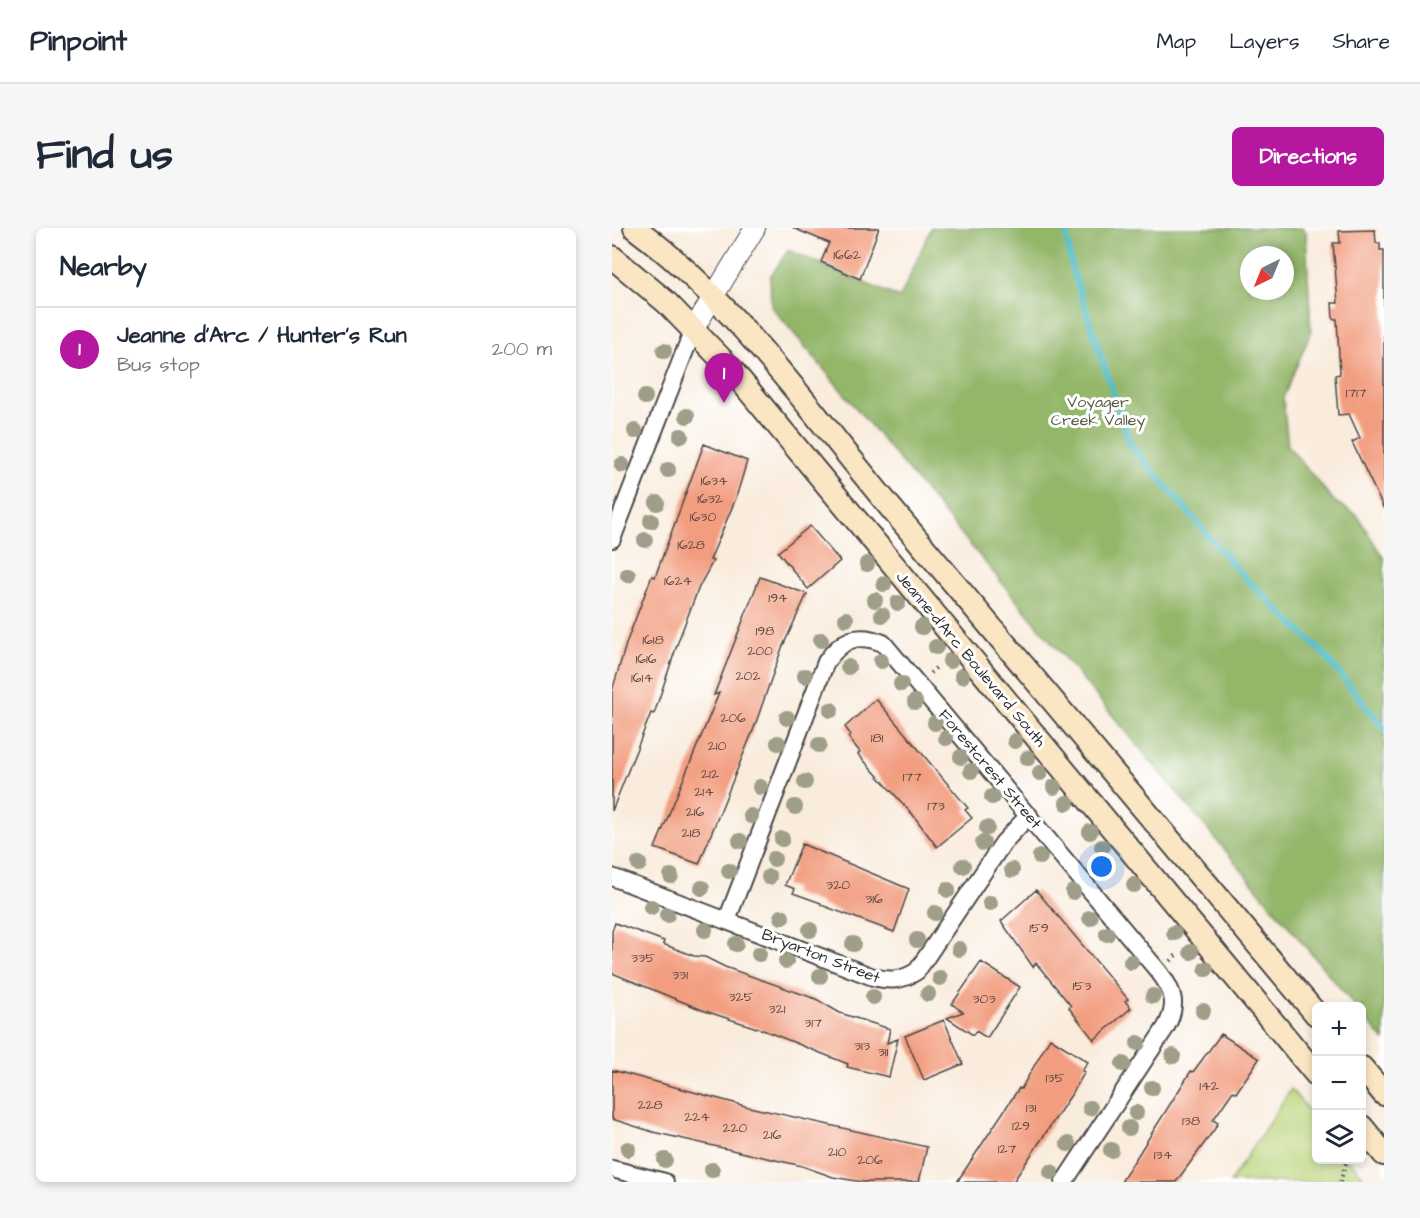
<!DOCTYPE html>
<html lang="en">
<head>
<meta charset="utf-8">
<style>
  body { margin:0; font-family:"Architects Daughter",sans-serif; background:#f6f6f7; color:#1f2937 }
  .controls { position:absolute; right:18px; bottom:18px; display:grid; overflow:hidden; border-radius:9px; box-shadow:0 3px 9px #0003 }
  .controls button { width:54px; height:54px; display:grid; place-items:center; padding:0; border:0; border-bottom:2px solid #e0e1e3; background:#fff; color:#1f2937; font:30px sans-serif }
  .compass { position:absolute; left:628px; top:18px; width:54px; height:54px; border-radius:50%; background:#fff; box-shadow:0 3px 9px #0003; rotate:223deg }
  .you { position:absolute; left:490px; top:639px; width:21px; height:21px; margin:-15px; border:4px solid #fff; border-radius:50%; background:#1a73e8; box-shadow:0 0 0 9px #1a73e833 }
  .badge { display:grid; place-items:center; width:39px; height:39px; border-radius:50%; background:#b5179e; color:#fff; font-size:20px; font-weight:700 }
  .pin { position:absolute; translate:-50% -50px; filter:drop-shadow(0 2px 3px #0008) }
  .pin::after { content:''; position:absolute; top:32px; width:21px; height:18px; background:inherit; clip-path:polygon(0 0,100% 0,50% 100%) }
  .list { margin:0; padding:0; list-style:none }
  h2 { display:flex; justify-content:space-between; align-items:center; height:78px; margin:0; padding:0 24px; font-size:26px }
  h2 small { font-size:20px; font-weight:400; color:#747a83 }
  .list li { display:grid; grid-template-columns:39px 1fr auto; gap:18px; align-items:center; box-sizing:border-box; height:84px; padding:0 24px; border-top:2px solid #e0e1e3 }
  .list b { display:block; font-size:22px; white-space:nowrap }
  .list p { margin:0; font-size:20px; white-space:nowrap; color:#747a83 }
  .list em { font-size:20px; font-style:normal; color:#747a83 }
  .icon { flex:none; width:33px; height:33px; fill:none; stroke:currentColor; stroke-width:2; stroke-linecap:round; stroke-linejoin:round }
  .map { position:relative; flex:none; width:772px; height:954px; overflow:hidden; border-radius:9px }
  header { display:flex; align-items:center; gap:36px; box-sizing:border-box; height:84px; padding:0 30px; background:#fff; border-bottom:2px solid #e0e1e3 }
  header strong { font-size:28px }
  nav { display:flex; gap:33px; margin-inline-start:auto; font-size:21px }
  .intro { display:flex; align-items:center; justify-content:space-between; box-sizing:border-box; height:144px; padding:0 36px }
  h1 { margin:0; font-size:42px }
  .button { padding:15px 27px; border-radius:9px; background:#b5179e; color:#fff; font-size:21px; font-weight:700 }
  main { display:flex; gap:36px; padding:0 36px }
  aside { flex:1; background:#fff; border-radius:9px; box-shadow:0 3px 9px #0003 }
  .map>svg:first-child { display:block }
  .green { fill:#bad479; stroke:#728052; stroke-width:1.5 }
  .forest { fill:#93b669; stroke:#5f704a; stroke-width:1.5; fill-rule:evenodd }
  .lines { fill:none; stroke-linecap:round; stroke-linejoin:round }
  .stream { stroke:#51beca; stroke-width:6 }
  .building { fill:#f29d7f }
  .minor-casing { stroke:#4a4846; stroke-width:20 }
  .tertiary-casing { stroke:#4a4846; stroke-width:22 }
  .secondary-casing { stroke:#4a4846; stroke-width:26 }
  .path { stroke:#4a4846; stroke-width:4; stroke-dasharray:1.5 4.5; stroke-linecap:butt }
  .minor { stroke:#fff; stroke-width:16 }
  .tertiary { stroke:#fff; stroke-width:20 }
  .secondary { stroke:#fbe6c4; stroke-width:22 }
  .tree { fill:#9f9e88 }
  .labels { text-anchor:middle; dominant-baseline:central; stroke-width:6; stroke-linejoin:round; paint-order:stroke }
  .number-label { font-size:14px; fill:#5d4840 }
  .park-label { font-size:16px; fill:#565e42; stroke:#fff }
  .street-label { font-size:16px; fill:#2b2b2b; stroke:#fff }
</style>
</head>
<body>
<header>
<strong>Pinpoint</strong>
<nav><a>Map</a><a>Layers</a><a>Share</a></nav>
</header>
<div class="intro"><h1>Find us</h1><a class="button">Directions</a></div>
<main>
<aside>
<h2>Nearby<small></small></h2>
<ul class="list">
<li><span class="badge">1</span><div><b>Jeanne d'Arc / Hunter's Run</b><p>Bus stop</p></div><em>200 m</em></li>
</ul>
</aside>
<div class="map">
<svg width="772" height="954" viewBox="0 0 772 954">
  <rect width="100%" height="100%" fill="#fff"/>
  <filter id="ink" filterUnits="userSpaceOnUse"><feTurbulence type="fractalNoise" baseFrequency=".0167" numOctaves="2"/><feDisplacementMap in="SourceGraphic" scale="12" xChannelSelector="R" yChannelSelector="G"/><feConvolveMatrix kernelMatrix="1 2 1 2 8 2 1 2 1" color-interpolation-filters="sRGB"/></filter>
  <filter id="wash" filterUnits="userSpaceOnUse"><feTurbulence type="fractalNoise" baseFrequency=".008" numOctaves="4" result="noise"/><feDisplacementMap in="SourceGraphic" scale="24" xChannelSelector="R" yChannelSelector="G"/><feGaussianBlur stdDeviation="1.35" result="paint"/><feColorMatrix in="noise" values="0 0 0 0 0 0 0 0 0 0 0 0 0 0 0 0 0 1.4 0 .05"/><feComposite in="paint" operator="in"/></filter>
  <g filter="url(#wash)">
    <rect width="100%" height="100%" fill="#f9ecdd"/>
    <path class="green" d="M 679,861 L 704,892 L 704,932 L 737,932 L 756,954 L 618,954 Z"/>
    <path class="forest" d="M 319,0 L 691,0 L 694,4 L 699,104 L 671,170 L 676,218 L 723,274 L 745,287 L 772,331 L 772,813 L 750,786 L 750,778 L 743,778 L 159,78 L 158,49 L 176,22 L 288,70 ZM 637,27 L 673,27 L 673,63 L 637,63 Z"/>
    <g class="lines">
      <path class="stream" d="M 453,0 L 460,40 L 518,216 L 629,346 L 710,424 L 772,500"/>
    </g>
    <g id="blocks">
      <path class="building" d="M 181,0 L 267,0 L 248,51 L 209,34 L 217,15 Z
        M 763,2 L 764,15 L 768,15 L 768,22 L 772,22 L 772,281 L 740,214 L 748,210 L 737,186 L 726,187 L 723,147 L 728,146 L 725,91 L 721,91 L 720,75 L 726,75 L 721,15 L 728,15 L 727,3 Z
        M 92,216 L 135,233 L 124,270 L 98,332 L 101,333 L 87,359 L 67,411 L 42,486 L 39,485 L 0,583 L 0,463 L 15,413 L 36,358 L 40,348 L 43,349 Z
        M 198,298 L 228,333 L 196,361 L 166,324 Z
        M 148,349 L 195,366 L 170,420 L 142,500 L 87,636 L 43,620 L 107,465 L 102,467 Z
        M 264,471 L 356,580 L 353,582 L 360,590 L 325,619 L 301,587 L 246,526 L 248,524 L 236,509 L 239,507 L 233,499 Z
        M 190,616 L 297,661 L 282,704 L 209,677 L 209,675 L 181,665 L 183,661 L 173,657 Z
        M 424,662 L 516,771 L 513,773 L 519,780 L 482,812 L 457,780 L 459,778 L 451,768 L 424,735 L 421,739 L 389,693 Z
        M 3,695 L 52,713 L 51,716 L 82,728 L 93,729 L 113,739 L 204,771 L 228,785 L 278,801 L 275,815 L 286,811 L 277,849 L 235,839 L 236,836 L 151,802 L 93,783 L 0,745 L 0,703 Z
        M 369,734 L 408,759 L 375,810 L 364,803 L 361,807 L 335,790 L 351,784 L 340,776 Z
        M 332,792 L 351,836 L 312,852 L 293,808 Z
        M 609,806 L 647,831 L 624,865 L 621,863 L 601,892 L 606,895 L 602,902 L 564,954 L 509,954 L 579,843 L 581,844 Z
        M 438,810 L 476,834 L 470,843 L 473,844 L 461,864 L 401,954 L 345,954 L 407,860 L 409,861 Z
        M 0,842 L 137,879 L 315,919 L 307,954 L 250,954 L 221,949 L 190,938 L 41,904 L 0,891 Z"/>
    </g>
  </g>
  <g filter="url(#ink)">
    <use href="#blocks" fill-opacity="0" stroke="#4a4846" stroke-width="1.5"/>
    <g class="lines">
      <defs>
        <path id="minor" d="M 0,311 L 81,102
          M 0,649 L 261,749 C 277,753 290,753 305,743 L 391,615 L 417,587
          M 115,692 L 214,434 C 229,412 245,404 271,415 L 547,744 C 562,763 566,777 554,799 L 452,954
          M 0,941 L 53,954"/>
        <path id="tertiary" d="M 81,102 L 143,0"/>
        <path id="secondary" d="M 23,0 C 127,78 201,187 283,285 C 423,453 564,619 704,786
          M 0,29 L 54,74 L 119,141 L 704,846
          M 750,840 L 772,866
          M 750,899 L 772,926"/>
      </defs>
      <use href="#minor" class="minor-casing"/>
      <use href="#tertiary" class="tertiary-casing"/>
      <use href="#secondary" class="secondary-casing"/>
      <path class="path" d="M 318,445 L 327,437
        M 559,733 L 566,725
        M 728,954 L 735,932"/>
      <use href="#minor" class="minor"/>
      <use href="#tertiary" class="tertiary"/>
      <use href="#secondary" class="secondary"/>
    </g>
    <g class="tree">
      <circle cx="52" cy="123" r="8"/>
      <circle cx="33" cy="169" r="8"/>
      <circle cx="75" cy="188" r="8"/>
      <circle cx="23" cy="203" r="8"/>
      <circle cx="69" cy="208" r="8"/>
      <circle cx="10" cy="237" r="8"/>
      <circle cx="56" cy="242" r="8"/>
      <circle cx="45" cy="275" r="8"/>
      <circle cx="39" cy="293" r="8"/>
      <circle cx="33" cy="312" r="8"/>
      <circle cx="255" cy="336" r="8"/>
      <circle cx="16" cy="347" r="8"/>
      <circle cx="272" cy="356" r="8"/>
      <circle cx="263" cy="372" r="8"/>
      <circle cx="286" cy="375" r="8"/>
      <circle cx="270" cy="387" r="8"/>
      <circle cx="234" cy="391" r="8"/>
      <circle cx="310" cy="399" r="8"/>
      <circle cx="209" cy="412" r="8"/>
      <circle cx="324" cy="419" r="8"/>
      <circle cx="269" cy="433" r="8"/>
      <circle cx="338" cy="433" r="8"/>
      <circle cx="236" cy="439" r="8"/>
      <circle cx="193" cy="448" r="8"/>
      <circle cx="350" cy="448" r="8"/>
      <circle cx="289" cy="456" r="8"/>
      <circle cx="303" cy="474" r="8"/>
      <circle cx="219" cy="482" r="8"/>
      <circle cx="175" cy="490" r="8"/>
      <circle cx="323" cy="495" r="8"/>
      <circle cx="334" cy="510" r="8"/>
      <circle cx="403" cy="513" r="8"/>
      <circle cx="166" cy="515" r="8"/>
      <circle cx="207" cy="517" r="8"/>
      <circle cx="349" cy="529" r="8"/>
      <circle cx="416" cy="530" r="8"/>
      <circle cx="359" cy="543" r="8"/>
      <circle cx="428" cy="545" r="8"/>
      <circle cx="193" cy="554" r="8"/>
      <circle cx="148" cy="559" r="8"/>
      <circle cx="442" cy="559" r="8"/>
      <circle cx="380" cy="569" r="8"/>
      <circle cx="455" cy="575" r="8"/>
      <circle cx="183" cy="579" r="8"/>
      <circle cx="139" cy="588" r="8"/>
      <circle cx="375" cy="600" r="8"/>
      <circle cx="478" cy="604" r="8"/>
      <circle cx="170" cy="611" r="8"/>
      <circle cx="128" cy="613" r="8"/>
      <circle cx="371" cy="615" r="8"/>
      <circle cx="490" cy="619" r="8"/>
      <circle cx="428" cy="629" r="8"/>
      <circle cx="162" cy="631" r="8"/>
      <circle cx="27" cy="636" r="8"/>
      <circle cx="351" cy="638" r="8"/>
      <circle cx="400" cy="642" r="8"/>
      <circle cx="117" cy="643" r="8"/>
      <circle cx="59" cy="648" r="8"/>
      <circle cx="157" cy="649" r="8"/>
      <circle cx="522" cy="657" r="8"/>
      <circle cx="90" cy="660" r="8"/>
      <circle cx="336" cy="662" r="8"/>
      <circle cx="461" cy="664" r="8"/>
      <circle cx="378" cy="675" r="8"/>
      <circle cx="39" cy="679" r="8"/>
      <circle cx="323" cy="685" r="8"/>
      <circle cx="55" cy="687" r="8"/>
      <circle cx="170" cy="689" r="8"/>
      <circle cx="478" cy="690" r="8"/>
      <circle cx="93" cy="702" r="8"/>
      <circle cx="198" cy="702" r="8"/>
      <circle cx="562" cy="705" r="8"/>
      <circle cx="495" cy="706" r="8"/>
      <circle cx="305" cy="712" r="8"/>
      <circle cx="124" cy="716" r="8"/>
      <circle cx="241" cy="716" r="8"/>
      <circle cx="347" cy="721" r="8"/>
      <circle cx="579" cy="724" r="8"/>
      <circle cx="147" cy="726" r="8"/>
      <circle cx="174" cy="733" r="8"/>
      <circle cx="519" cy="734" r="8"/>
      <circle cx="594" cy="741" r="8"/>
      <circle cx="208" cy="748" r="8"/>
      <circle cx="328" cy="750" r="8"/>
      <circle cx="316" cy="766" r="8"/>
      <circle cx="541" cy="768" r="8"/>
      <circle cx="261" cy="769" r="8"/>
      <circle cx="591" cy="783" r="8"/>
      <circle cx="526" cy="815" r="8"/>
      <circle cx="561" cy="828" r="8"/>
      <circle cx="511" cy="836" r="8"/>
      <circle cx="540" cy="860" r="8"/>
      <circle cx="478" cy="880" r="8"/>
      <circle cx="524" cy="885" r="8"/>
      <circle cx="517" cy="900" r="8"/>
      <circle cx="456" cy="916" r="8"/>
      <circle cx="16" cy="921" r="8"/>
      <circle cx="499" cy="922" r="8"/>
      <circle cx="53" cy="932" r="8"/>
      <circle cx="100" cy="942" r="8"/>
      <circle cx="439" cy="944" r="8"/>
    </g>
  </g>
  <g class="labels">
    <g class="number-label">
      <text x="235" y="27">1662</text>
      <text x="744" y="165">1717</text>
      <text x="102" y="253">1634</text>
      <text x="98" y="271">1632</text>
      <text x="91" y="289">1630</text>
      <text x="79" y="317">1628</text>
      <text x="66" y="353">1624</text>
      <text x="166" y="370">194</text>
      <text x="153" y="403">198</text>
      <text x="41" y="412">1618</text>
      <text x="148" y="423">200</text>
      <text x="34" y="431">1616</text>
      <text x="136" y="448">202</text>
      <text x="30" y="450">1614</text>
      <text x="121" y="490">206</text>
      <text x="265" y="510">181</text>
      <text x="105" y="518">210</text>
      <text x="98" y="546">212</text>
      <text x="300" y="549">177</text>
      <text x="92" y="564">214</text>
      <text x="324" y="578">173</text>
      <text x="83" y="584">216</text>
      <text x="79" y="605">218</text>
      <text x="226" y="657">320</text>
      <text x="262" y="671">316</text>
      <text x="427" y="700">159</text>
      <text x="31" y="730">335</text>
      <text x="68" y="747">331</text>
      <text x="470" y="758">153</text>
      <text x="129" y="769">325</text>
      <text x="372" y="771">303</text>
      <text x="165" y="781">321</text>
      <text x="201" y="795">317</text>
      <text x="250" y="818">313</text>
      <text x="271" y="824">311</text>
      <text x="443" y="850">135</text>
      <text x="597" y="858">142</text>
      <text x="38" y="877">228</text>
      <text x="419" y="880">131</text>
      <text x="85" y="889">224</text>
      <text x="579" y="893">138</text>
      <text x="409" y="898">129</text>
      <text x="123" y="900">220</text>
      <text x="160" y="907">216</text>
      <text x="395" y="921">127</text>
      <text x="225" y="924">210</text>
      <text x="551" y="927">134</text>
      <text x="258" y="932">206</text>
    </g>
    <g class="park-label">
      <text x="486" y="174">Voyager<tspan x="486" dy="18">Creek Valley</tspan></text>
    </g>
    <g class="street-label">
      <text transform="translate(359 431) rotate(50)">Jeanne-d'Arc Boulevard South</text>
      <text transform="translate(378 541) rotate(50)">Forestcrest Street</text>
      <text transform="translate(209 728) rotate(21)">Bryarton Street</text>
    </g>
  </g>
</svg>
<div class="controls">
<button>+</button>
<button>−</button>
<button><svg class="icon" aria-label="layers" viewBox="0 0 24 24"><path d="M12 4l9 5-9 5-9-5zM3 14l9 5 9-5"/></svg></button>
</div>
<svg class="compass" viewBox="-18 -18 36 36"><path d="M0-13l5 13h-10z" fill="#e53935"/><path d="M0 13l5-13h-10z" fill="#747a83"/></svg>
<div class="you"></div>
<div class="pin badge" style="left:112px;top:175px">1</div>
</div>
</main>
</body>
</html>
